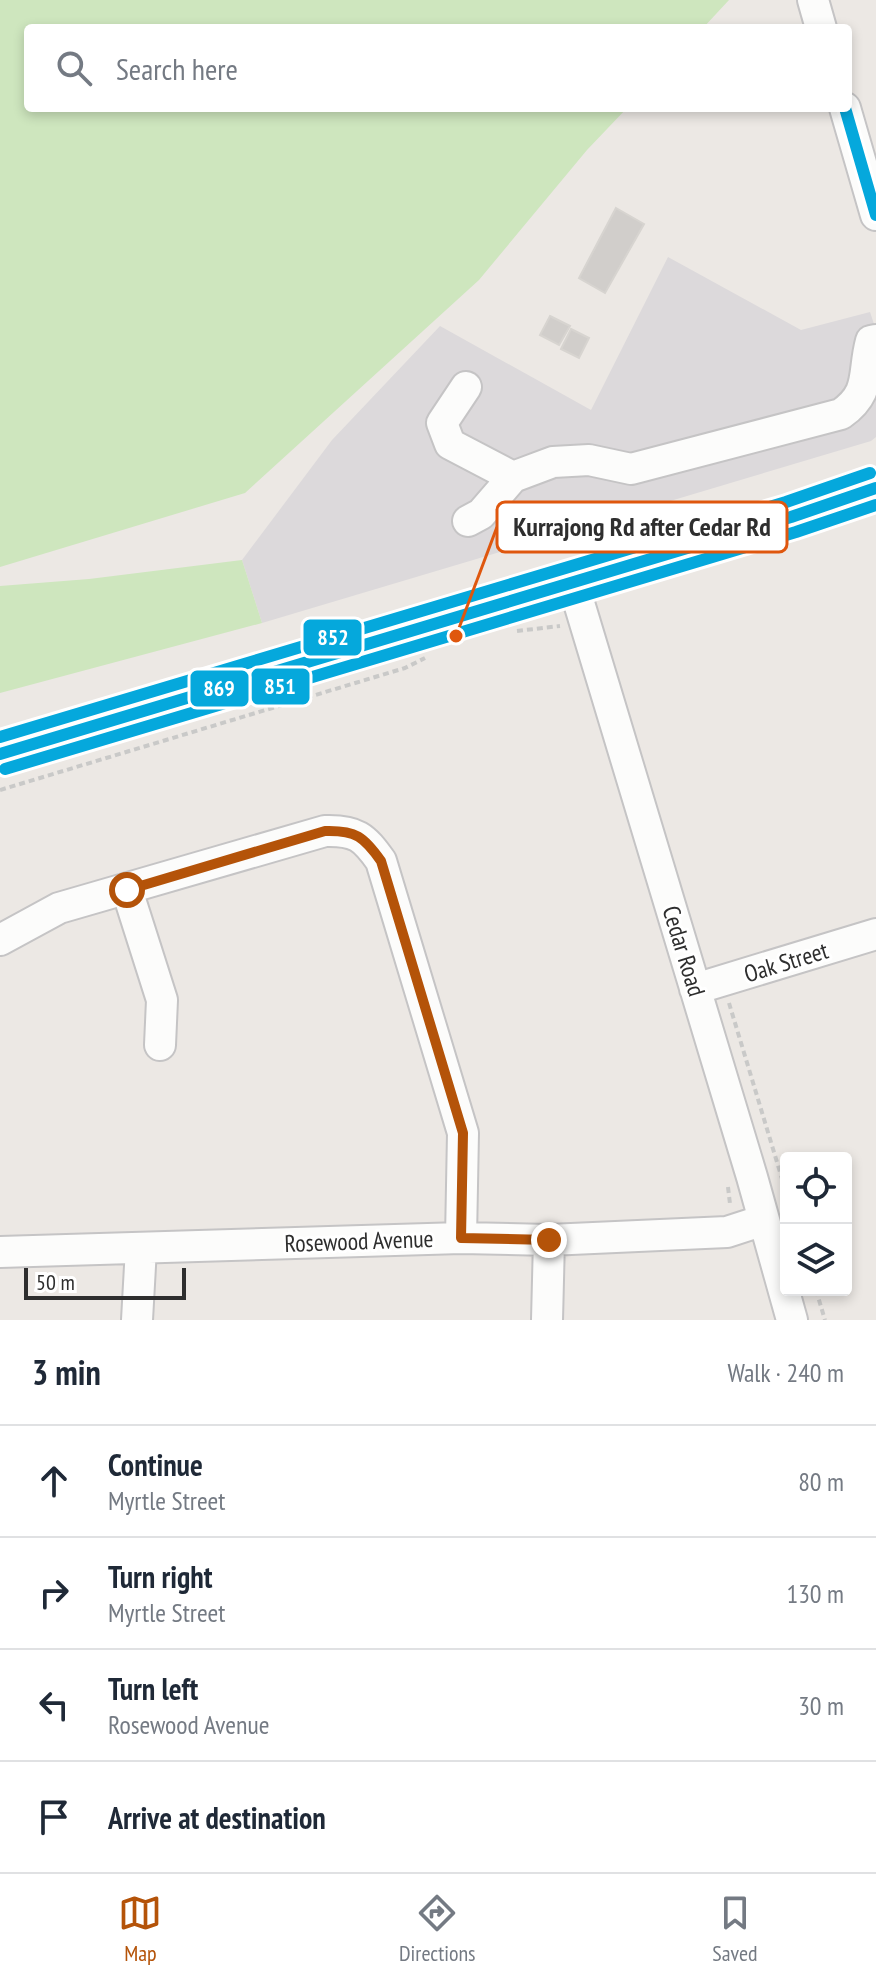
<!DOCTYPE html>
<html lang="en">
<head>
<meta charset="utf-8">
<style>
  body { margin:0; font-family:"PT Sans Narrow",sans-serif; background:#f2f2f3; color:#1f2937 }
  .controls { position:absolute; right:24px; bottom:24px; display:grid; overflow:hidden; border-radius:8px; box-shadow:0 4px 12px #0003 }
  .controls button { width:72px; height:72px; display:grid; place-items:center; padding:0; border:0; border-bottom:2px solid #e0e1e3; background:#fff; color:#1f2937; font:40px sans-serif }
  .scale { position:absolute; left:24px; bottom:20px; width:162px; box-sizing:border-box; padding-left:8px; border:4px solid #2e2e2e; border-top:0; font-size:22px; line-height:28px; white-space:nowrap; color:#2e2e2e; -webkit-text-stroke:6px #fff; paint-order:stroke }
  .stop { position:absolute; width:24px; height:24px; margin:-18px; border:6px solid #b45309; border-radius:50%; background:#fff }
  .stop.end { background:#b45309; border-color:#fff; box-shadow:0 2px 8px #0008 }
  .list { margin:0; padding:0; list-style:none }
  h2 { display:flex; justify-content:space-between; align-items:center; height:104px; margin:0; padding:0 32px; font-size:34px }
  h2 small { font-size:26px; font-weight:400; color:#747a83 }
  .list li { display:grid; grid-template-columns:52px 1fr auto; gap:24px; align-items:center; box-sizing:border-box; height:112px; padding:0 32px; border-top:2px solid #e0e1e3 }
  .list b { display:block; font-size:30px; white-space:nowrap }
  .list p { margin:0; font-size:26px; white-space:nowrap; color:#747a83 }
  .list em { font-size:26px; font-style:normal; color:#747a83 }
  .icon { flex:none; width:44px; height:44px; fill:none; stroke:currentColor; stroke-width:2; stroke-linecap:round; stroke-linejoin:round }
  .map { position:relative; flex:none; width:876px; height:1320px; overflow:hidden }
  .search { position:absolute; background:#fff; box-shadow:0 4px 12px #0003; left:24px; right:24px; top:24px; height:88px; display:flex; align-items:center; gap:20px; box-sizing:border-box; padding:0 28px; border-radius:8px; color:#747a83; font-size:30px }
  .sheet { height:552px; background:#fff }
  nav { display:flex; justify-content:space-around; align-items:center; box-sizing:border-box; height:112px; border-top:2px solid #e0e1e3; background:#fff; font-size:22px; color:#747a83 }
  nav a { display:grid; justify-items:center; gap:4px }
  nav .on { color:#b45309 }
  .map>svg:first-child { display:block }
  .industrial { fill:#dcd9db }
  .green { fill:#cee6be }
  .building { fill:#d1cecb; stroke:#d7d4d0; stroke-width:2 }
  .lines { fill:none; stroke-linecap:round; stroke-linejoin:round }
  .minor-casing { stroke:#c5c4c5; stroke-width:34 }
  .major-casing { stroke:#c6c5c4; stroke-width:40 }
  .path { stroke:#c9c9c8; stroke-width:4; stroke-dasharray:6 4; stroke-linecap:butt }
  .minor { stroke:#fcfcfb; stroke-width:30 }
  .major { stroke:#e8e4d6; stroke-width:36 }
  .bus-1-casing { stroke:#fff; stroke-width:18 }
  .bus-2-casing { stroke:#fff; stroke-width:18 }
  .bus-3-casing { stroke:#fff; stroke-width:18 }
  .bus-1 { stroke:#05a8dc; stroke-width:12 }
  .bus-2 { stroke:#05a8dc; stroke-width:12 }
  .bus-3 { stroke:#05a8dc; stroke-width:12 }
  .route { stroke:#b45309; stroke-width:10 }
  .labels { text-anchor:middle; dominant-baseline:central; stroke-width:6; stroke-linejoin:round; paint-order:stroke }
  .street-label { font-size:24px; fill:#2e2e2e; stroke:#fff }
  .leader { fill:none; stroke:#df570e; stroke-width:3 }
  .callout-dot { fill:#df570e; stroke:#fff; stroke-width:3 }
  .callout { fill:#fff; stroke:#df570e; stroke-width:3 }
  .callout-label { font-size:26px; text-anchor:middle; font-weight:bold; fill:#2e2e2e }
  .line-badge { stroke:#fff; stroke-width:3 }
  .badge-label { font-size:22px; text-anchor:middle; font-weight:bold; fill:#fff }
</style>
</head>
<body>
<div class="map">
<svg width="876" height="1320" viewBox="0 0 876 1320">
  <rect width="100%" height="100%" fill="#ece8e4"/>
  <path class="industrial" d="M 668,257 L 801,330 L 870,312 L 876,330 L 876,437 L 871,441 L 262,623 L 242,560 L 332,440 L 440,326 L 591,410 Z"/>
  <path class="green" d="M 0,0 L 729,0 L 703,28 L 28,28 L 28,108 L 627,108 L 587,150 L 479,280 L 245,493 L 0,567 Z
    M 242,560 L 262,623 L 0,693 L 0,586 L 89,579 Z"/>
  <path class="building" d="M 616,208 L 644,224 L 605,293 L 579,278 Z
    M 550,316 L 570,326 L 559,345 L 540,335 Z
    M 571,329 L 589,338 L 579,358 L 561,349 Z"/>
  <g class="lines">
    <defs>
      <path id="minor" d="M 813,0 L 821,28
        M 845,108 L 876,215
        M 466,387 L 442,423 L 450,444 L 513,477
        M 468,521 L 481,514 L 513,477 L 553,462 L 589,460 L 631,469 L 841,414 C 872,392 862,374 871,341 L 876,340
        M 573,583 L 752,1177 L 792,1320
        M 127,890 L 162,1000 L 160,1045
        M 0,940 L 59,908 L 325,831 C 356,830 364,837 381,861 L 463,1133 L 461,1238
        M 695,989 L 876,934
        M 0,1252 L 461,1238 L 549,1240 L 727,1232 L 764,1220
        M 137,1320 L 141,1248
        M 547,1320 L 549,1240"/>
      <path id="major" d="M 0,754 L 791,517 L 854,497 L 876,488"/>
    </defs>
    <use href="#minor" class="minor-casing"/>
    <use href="#major" class="major-casing"/>
    <path class="path" d="M 517,631 L 560,626
      M 0,790 L 405,668 L 425,658
      M 729,1003 L 786,1192
      M 728,1187 L 730,1204
      M 816,1290 L 825,1320"/>
    <use href="#minor" class="minor"/>
    <use href="#major" class="major"/>
    <defs>
      <path id="bus-1" d="M 845,108 L 876,215
        M 0,754 L 791,517 L 876,488"/>
      <path id="bus-2" d="M 5,769 L 796,532 L 876,505"/>
      <path id="bus-3" d="M 0,737 L 786,502 L 870,473"/>
    </defs>
    <use href="#bus-1" class="bus-1-casing"/>
    <use href="#bus-2" class="bus-2-casing"/>
    <use href="#bus-3" class="bus-3-casing"/>
    <use href="#bus-1" class="bus-1"/>
    <use href="#bus-2" class="bus-2"/>
    <use href="#bus-3" class="bus-3"/>
  </g>
  <g class="lines">
    <path class="route" d="M 127,890 L 325,831 C 356,830 364,837 381,861 L 463,1133 L 461,1238 L 549,1240"/>
  </g>
  <g class="labels">
    <g class="street-label">
      <text transform="translate(684 951) rotate(73)">Cedar Road</text>
      <text transform="translate(786 962) rotate(-17)">Oak Street</text>
      <text transform="translate(359 1241) rotate(-2)">Rosewood Avenue</text>
    </g>
  </g>
  <path class="leader" d="M456 636L497 527"/>
  <circle class="callout-dot" cx="456" cy="636" r="8"/>
  <rect class="callout" x="497" y="502" width="290" height="50" rx="8"/>
  <g class="callout-label">
    <text x="642" y="536">Kurrajong Rd after Cedar Rd</text>
  </g>
  <g class="line-badge">
    <rect x="302" y="618" width="61" height="39" rx="8" fill="#05a8dc"/>
    <rect x="250" y="667" width="61" height="39" rx="8" fill="#05a8dc"/>
    <rect x="189" y="669" width="61" height="39" rx="8" fill="#05a8dc"/>
  </g>
  <g class="badge-label">
    <text x="333" y="645">852</text>
    <text x="280" y="694">851</text>
    <text x="219" y="696">869</text>
  </g>
</svg>
<div class="controls">
<button><svg class="icon" aria-label="locate" viewBox="0 0 24 24"><circle cx="12" cy="12" r="6"/><path d="M12 2v4M12 18v4M2 12h4M18 12h4"/></svg></button>
<button><svg class="icon" aria-label="layers" viewBox="0 0 24 24"><path d="M12 4l9 5-9 5-9-5zM3 14l9 5 9-5"/></svg></button>
</div>
<div class="scale">50 m</div>
<div class="stop" style="left:127px;top:890px"></div>
<div class="stop end" style="left:549px;top:1240px"></div>
<div class="search"><svg class="icon" aria-label="search" viewBox="0 0 24 24"><circle cx="10" cy="10" r="6"/><path d="M15 15l6 6"/></svg>Search here</div>
</div>
<section class="sheet">
<h2>3 min<small>Walk · 240 m</small></h2>
<ul class="list">
<li><svg class="icon" aria-label="ahead" viewBox="0 0 24 24"><path d="M12 20V5M6 11l6-6 6 6"/></svg><div><b>Continue</b><p>Myrtle Street</p></div><em>80 m</em></li>
<li><svg class="icon" aria-label="right" viewBox="0 0 24 24"><path d="M7 20v-9h11M14 6l5 5-5 5"/></svg><div><b>Turn right</b><p>Myrtle Street</p></div><em>130 m</em></li>
<li><svg class="icon" aria-label="left" viewBox="0 0 24 24"><path d="M17 20v-9H6M10 6l-5 5 5 5"/></svg><div><b>Turn left</b><p>Rosewood Avenue</p></div><em>30 m</em></li>
<li><svg class="icon" aria-label="arrive" viewBox="0 0 24 24"><path d="M6 21V4h12l-3 4 3 4H6"/></svg><div><b>Arrive at destination</b></div></li>
</ul>
</section>
<nav>
<a class="on"><svg class="icon" aria-label="map" viewBox="0 0 24 24"><path d="M3 6l6-2 6 2 6-2v14l-6 2-6-2-6 2zM9 4v14M15 6v14"/></svg>Map</a>
<a><svg class="icon" aria-label="directions" viewBox="0 0 24 24"><path d="M12 3l9 9-9 9-9-9zM9 14v-3h6M13 9l2 2-2 2"/></svg>Directions</a>
<a><svg class="icon" aria-label="saved" viewBox="0 0 24 24"><path d="M7 4h10v16l-5-4-5 4z"/></svg>Saved</a>
</nav>
</body>
</html>
